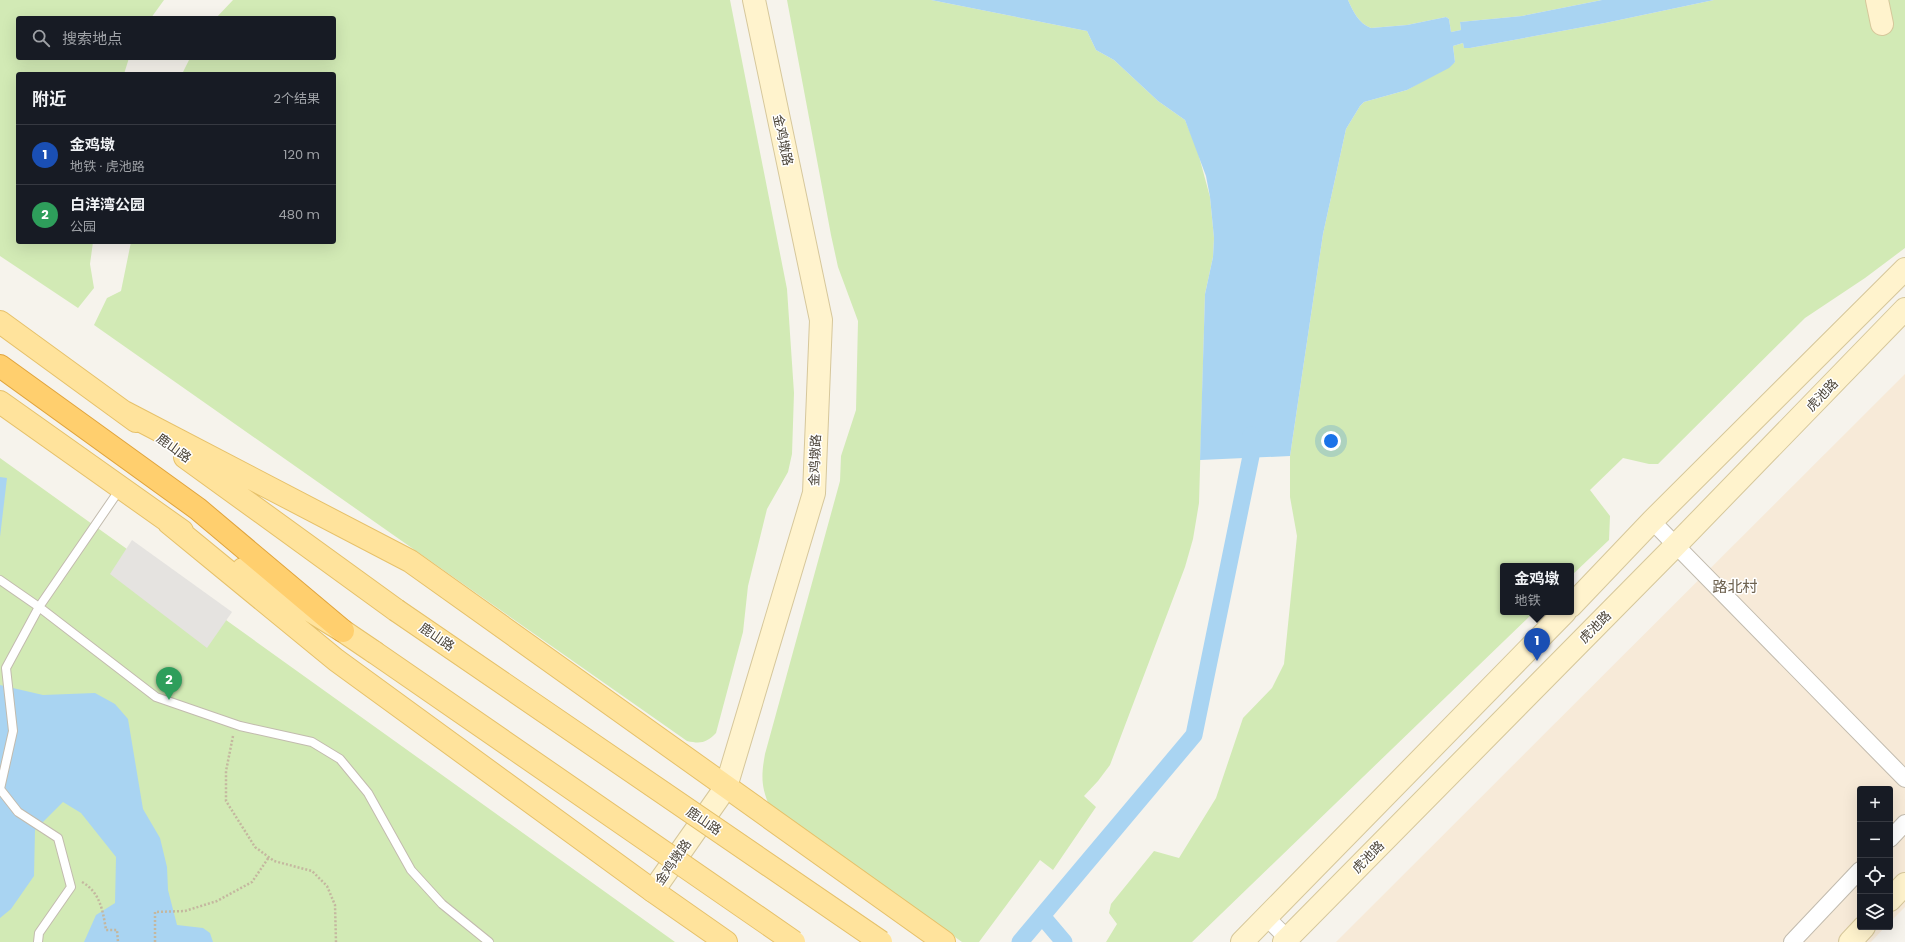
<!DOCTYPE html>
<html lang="zh">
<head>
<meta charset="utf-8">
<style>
  body { margin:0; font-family:Poppins,"Noto Sans SC",sans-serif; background:#20242c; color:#f1f3f6 }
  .controls { position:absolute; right:12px; bottom:12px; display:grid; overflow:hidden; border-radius:4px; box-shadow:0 4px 16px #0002 }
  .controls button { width:36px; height:36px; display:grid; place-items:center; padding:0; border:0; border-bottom:1px solid #363941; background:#171b24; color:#f1f3f6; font:20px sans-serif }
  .you { position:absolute; left:1331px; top:441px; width:14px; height:14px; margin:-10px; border:3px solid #fff; border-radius:50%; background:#1a73e8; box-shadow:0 0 0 6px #1a73e833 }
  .badge { display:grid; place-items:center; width:26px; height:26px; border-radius:50%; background:#db2777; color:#fff; font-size:13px; font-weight:700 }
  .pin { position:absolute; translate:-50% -33px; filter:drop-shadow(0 1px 2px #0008) }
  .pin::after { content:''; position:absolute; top:21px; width:14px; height:12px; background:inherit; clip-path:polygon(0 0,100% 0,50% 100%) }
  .popup { position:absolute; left:1500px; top:563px; width:74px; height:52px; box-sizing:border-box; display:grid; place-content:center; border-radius:4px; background:#171b24; filter:drop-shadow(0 1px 3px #0005); font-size:13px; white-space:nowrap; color:#9ea1a6 }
  .popup b { font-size:15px; color:#f1f3f6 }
  .popup::after { content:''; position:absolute; left:50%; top:100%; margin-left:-8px; border:8px solid transparent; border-top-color:#171b24 }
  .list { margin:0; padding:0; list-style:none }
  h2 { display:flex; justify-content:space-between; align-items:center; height:52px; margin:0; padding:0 16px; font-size:17px }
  h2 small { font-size:13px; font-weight:400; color:#9ea1a6 }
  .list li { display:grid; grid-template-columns:26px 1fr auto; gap:12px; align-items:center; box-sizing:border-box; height:60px; padding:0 16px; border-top:1px solid #363941 }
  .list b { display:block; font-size:15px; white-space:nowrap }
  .list p { margin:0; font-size:13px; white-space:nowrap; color:#9ea1a6 }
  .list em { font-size:13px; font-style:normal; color:#9ea1a6 }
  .icon { flex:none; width:22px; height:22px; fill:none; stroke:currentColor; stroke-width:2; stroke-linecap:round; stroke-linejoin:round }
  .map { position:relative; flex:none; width:1905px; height:942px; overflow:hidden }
  .search { position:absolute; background:#171b24; box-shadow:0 4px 16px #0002; left:16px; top:16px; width:320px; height:44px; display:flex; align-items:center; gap:10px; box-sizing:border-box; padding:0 14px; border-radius:4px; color:#9ea1a6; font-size:15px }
  .panel { position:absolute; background:#171b24; box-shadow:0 4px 16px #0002; left:16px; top:72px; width:320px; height:172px; border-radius:4px }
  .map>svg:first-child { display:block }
  .commercial { fill:#f7ead8 }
  .green { fill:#d2eab5 }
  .parking { fill:#e5e3e0 }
  .water { fill:#a9d4f2 }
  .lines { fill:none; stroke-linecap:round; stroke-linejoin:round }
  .canal { stroke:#a9d4f2; stroke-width:17 }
  .lane-casing { stroke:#c2bbae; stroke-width:10 }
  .street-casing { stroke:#c2bbae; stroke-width:18 }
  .secondary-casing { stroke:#d6c79b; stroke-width:24 }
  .primary-casing { stroke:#e6c16a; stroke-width:24 }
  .highway-casing { stroke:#e0a43c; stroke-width:24 }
  .path { stroke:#c4b79f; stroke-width:2.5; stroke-dasharray:2 2; stroke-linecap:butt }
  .lane { stroke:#fff; stroke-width:8 }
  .street { stroke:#fff; stroke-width:16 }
  .secondary { stroke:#fff3cd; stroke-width:22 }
  .primary { stroke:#ffe39c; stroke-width:22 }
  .highway { stroke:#ffcf6e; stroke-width:22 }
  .primary-bridge-casing { stroke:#e6c16a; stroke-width:24; stroke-linecap:butt }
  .primary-bridge { stroke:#ffe39c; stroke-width:22 }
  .labels { text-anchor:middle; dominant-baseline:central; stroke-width:3; stroke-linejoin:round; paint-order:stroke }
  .street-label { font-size:13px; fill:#4b4439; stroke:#fff }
  .quarter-label { font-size:15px; fill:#6e6250; stroke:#fff }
</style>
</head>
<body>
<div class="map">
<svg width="1905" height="942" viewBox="0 0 1905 942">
  <rect width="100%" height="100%" fill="#f6f3ec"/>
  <path class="commercial" d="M 1905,374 L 1905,907 L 1890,922 L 1890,789 L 1860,789 L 1860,927 L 1885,927 L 1871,942 L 1336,942 Z"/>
  <path class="green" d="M 0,0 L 164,0 L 151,18 L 18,18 L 18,58 L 129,58 L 124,74 L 18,74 L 18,242 L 93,242 L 90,264 L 94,288 L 78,308 L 0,256 Z
    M 233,0 L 730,0 L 787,289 L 794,393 L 792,454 L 788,472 L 767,509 L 748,586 L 743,632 L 716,733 C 706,743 701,744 687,741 L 94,325 L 107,298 L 121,291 L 131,242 L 334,242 L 334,74 L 182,74 L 190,58 L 334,58 L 334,18 L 216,18 Z
    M 787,0 L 931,0 L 1087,31 L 1096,50 L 1114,60 L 1158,101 L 1185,120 L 1197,149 L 1210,197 L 1214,238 L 1213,257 L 1205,294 L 1199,503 L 1193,539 L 1185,567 L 1110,765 L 1098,781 L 1084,796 L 1096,807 L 1053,870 L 1040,860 L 979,942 L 962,942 L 770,807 C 761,787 761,776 765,754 L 840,481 L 841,456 L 856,410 L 858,321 L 838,267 L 831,235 Z
    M 1348,0 L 1602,0 L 1522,16 L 1460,22 L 1461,30 L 1451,32 L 1449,19 L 1446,17 L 1407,25 L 1371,28 C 1359,24 1353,11 1348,0 Z
    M 1714,0 L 1905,0 L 1905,248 L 1865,278 L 1805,318 L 1658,464 L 1649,464 L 1623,458 L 1590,490 L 1610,516 L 1609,540 L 1571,576 L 1571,566 L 1503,566 L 1503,612 L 1534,612 L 1192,942 L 1106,942 L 1117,924 L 1109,913 L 1111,904 L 1154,851 L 1179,858 L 1216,798 L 1243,718 L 1272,688 L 1284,664 L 1297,536 L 1290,497 L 1290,456 L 1323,234 L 1346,129 L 1360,106 L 1364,102 L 1407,90 L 1455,62 L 1453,46 L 1463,43 L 1464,48 L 1470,48 L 1605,23 Z
    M 0,458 L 675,942 L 0,942 Z"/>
  <path class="parking" d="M 132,540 L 232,612 L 207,648 L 110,574 Z"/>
  <path class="water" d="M 931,0 L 1348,0 C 1353,11 1359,24 1371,28 L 1407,25 L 1446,17 L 1449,19 L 1451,32 L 1461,30 L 1460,22 L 1522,16 L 1602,0 L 1714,0 L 1605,23 L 1470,48 L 1464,48 L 1463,43 L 1453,46 L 1455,62 L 1449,68 L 1407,90 L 1364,102 L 1360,106 L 1346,129 L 1323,234 L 1290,456 L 1200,460 L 1205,294 L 1213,257 L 1214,238 L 1210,197 L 1206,176 L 1185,120 L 1158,101 L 1114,60 L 1096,50 L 1087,31 Z
    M 0,477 L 7,478 L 0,537 Z
    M 0,685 L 43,695 L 95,693 L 115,704 L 128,719 L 143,809 L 160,838 L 167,867 L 168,890 L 177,925 L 203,928 L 210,933 L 213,942 L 84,942 L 96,915 L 115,903 L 116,857 L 81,813 L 63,802 L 35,830 L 34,876 L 11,909 L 0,918 Z"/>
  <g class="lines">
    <path class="canal" d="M 1042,916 L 1064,942
      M 1020,942 L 1194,735 L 1251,456 L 1251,435"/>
    <defs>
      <path id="lane" d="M 0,580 L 39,607 L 156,697 L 240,726 L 312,742 L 340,759 L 368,793 L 411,870 L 442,904 L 489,942
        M 38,942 L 39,933 L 71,887 L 58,838 L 18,812 L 0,789 L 13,731 L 6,668 L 39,607 L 120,489"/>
      <path id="street" d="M 1652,521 L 1905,779
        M 1890,839 L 1905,823
        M 1267,918 L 1291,942
        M 1792,942 L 1860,870"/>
      <path id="secondary" d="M 1877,0 L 1882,24
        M 1571,606 L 1652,521 L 1905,269
        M 653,891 L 726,787 L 814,493 L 821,320 L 754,0
        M 1890,900 L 1905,884
        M 1242,942 L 1565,612
        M 1284,942 L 1676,545 L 1905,309
        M 1850,942 L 1864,927"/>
      <path id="primary" d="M 0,322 L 136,421
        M 0,402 L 182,531
        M 124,412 L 410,561 L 944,942
        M 185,457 L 396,610
        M 169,523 L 336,660 L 653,891 L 726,942
        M 243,569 L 343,631 L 374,652"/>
      <path id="highway" d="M 0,366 L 198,509 L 343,631"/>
    </defs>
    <use href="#lane" class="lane-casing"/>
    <use href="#street" class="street-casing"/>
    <use href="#secondary" class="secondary-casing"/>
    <use href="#primary" class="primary-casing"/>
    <use href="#highway" class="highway-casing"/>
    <path class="path" d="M 233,736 L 226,771 L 226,801 L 255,847 L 274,861 L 312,871 L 327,886 L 335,905 L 336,942
      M 82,882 C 100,892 103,911 106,930 L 117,930 L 118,942
      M 155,942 L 155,912 L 185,911 L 217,901 L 252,882 L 269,857"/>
    <use href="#lane" class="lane"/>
    <use href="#street" class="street"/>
    <use href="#secondary" class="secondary"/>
    <use href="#primary" class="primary"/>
    <use href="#highway" class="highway"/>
    <defs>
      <path id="primary-bridge" d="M 396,610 L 881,942
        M 374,652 L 794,942"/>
    </defs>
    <use href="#primary-bridge" class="primary-bridge-casing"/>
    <use href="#primary-bridge" class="primary-bridge"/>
  </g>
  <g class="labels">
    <g class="street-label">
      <text transform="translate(783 140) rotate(78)">金鸡墩路</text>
      <text transform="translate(1822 395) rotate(-46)">虎池路</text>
      <text transform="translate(174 448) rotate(36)">鹿山路</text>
      <text transform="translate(815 460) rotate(-88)">金鸡墩路</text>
      <text transform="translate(1595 627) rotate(-45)">虎池路</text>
      <text transform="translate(437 637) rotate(34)">鹿山路</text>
      <text transform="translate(704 821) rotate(34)">鹿山路</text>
      <text transform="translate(1368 857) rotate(-45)">虎池路</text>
      <text transform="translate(673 862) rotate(-55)">金鸡墩路</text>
    </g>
    <g class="quarter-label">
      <text x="1735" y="586">路北村</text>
    </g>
  </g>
</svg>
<div class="controls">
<button>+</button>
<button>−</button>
<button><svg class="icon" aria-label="locate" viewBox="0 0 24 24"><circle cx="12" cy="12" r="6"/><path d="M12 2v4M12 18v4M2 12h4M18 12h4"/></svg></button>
<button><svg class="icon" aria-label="layers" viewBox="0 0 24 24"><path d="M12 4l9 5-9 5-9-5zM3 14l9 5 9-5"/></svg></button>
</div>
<div class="you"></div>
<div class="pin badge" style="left:1537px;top:661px;background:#1a4fb4">1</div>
<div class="popup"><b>金鸡墩</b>地铁</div>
<div class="pin badge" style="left:169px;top:700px;background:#2e9e5b">2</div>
<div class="search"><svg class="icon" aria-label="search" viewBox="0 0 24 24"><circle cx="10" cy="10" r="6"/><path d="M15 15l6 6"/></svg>搜索地点</div>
<section class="panel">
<h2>附近<small>2个结果</small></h2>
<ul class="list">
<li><span class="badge" style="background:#1a4fb4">1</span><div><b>金鸡墩</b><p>地铁 · 虎池路</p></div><em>120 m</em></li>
<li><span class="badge" style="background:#2e9e5b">2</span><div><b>白洋湾公园</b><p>公园</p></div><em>480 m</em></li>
</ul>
</section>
</div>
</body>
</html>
